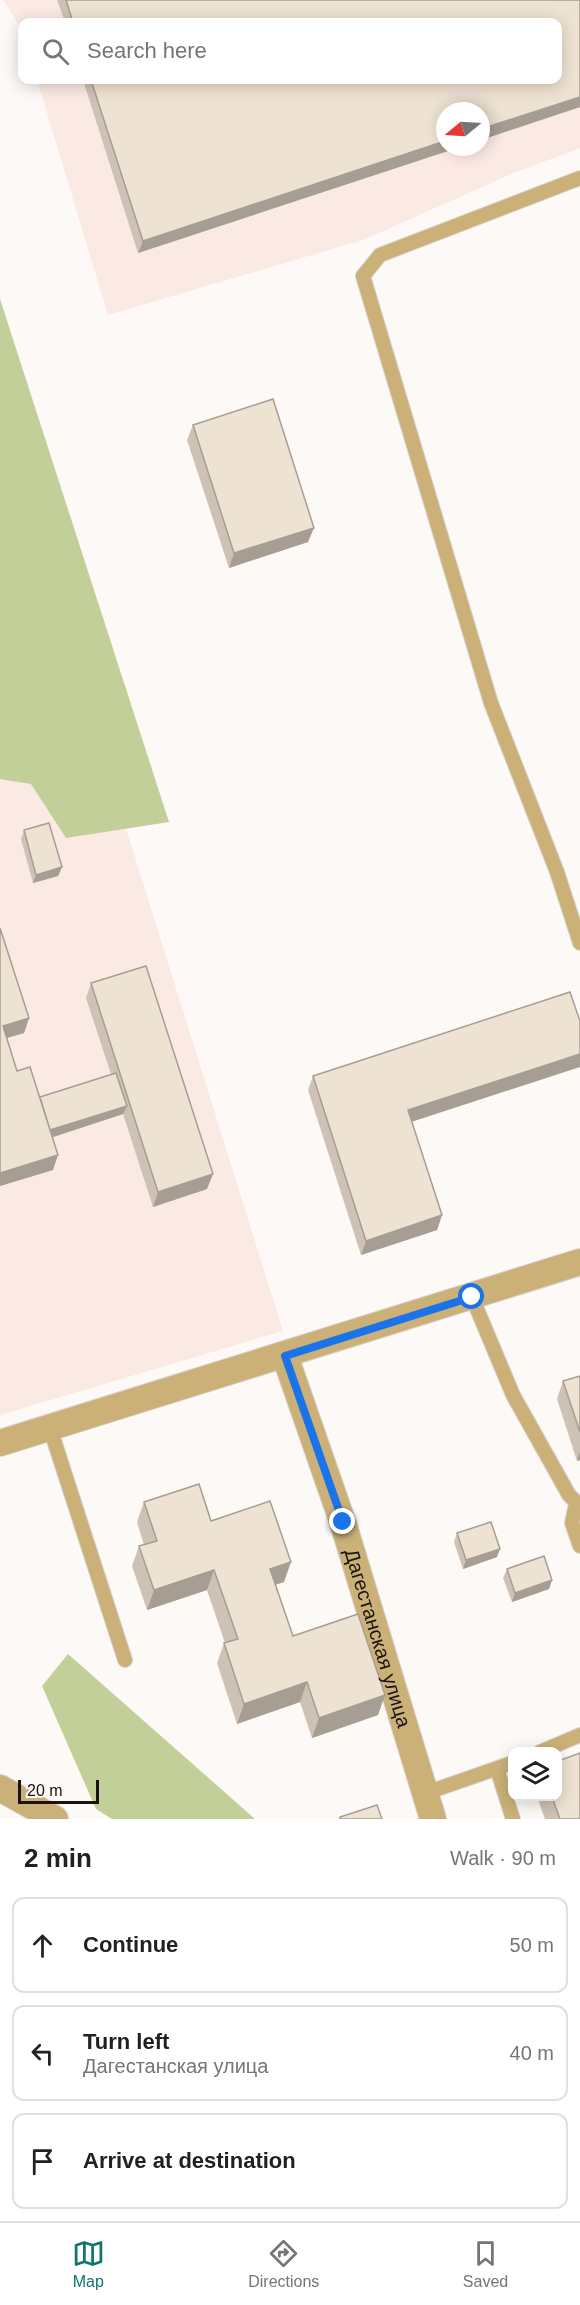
<!DOCTYPE html>
<html lang="en">
<head>
<meta charset="utf-8">
<style>
  body { margin:0; font-family:Arial,sans-serif; background:#f2f2f2; color:#202124 }
  .controls { position:absolute; right:18px; bottom:18px; display:grid; overflow:hidden; border-radius:12px; box-shadow:0 3px 15px #0003 }
  .controls button { width:54px; height:54px; display:grid; place-items:center; padding:0; border:0; border-bottom:2px solid #e0e0e0; background:#fff; color:#202124; font:30px sans-serif }
  .compass { position:absolute; left:436px; top:102px; width:54px; height:54px; border-radius:50%; background:#fff; box-shadow:0 3px 15px #0003; rotate:252deg }
  .scale { position:absolute; left:18px; bottom:15px; width:81px; box-sizing:border-box; padding-left:6px; border:3px solid #1a1310; border-top:0; font-size:16px; line-height:21px; white-space:nowrap; color:#1a1310; -webkit-text-stroke:4px #fdf9f7; paint-order:stroke }
  .stop { position:absolute; width:18px; height:18px; margin:-14px; border:4px solid #1a73e8; border-radius:50%; background:#fff }
  .stop.end { background:#1a73e8; border-color:#fff; box-shadow:0 2px 6px #0008 }
  .list { margin:0; padding:0; list-style:none }
  h2 { display:flex; justify-content:space-between; align-items:center; height:78px; margin:0; padding:0 24px; font-size:26px }
  h2 small { font-size:20px; font-weight:400; color:#757577 }
  .list li { display:grid; grid-template-columns:39px 1fr auto; gap:18px; align-items:center; box-sizing:border-box; height:96px; margin:0 12px 12px; padding:0 12px; border:2px solid #e0e0e0; border-radius:12px }
  .list b { display:block; font-size:22px; white-space:nowrap }
  .list p { margin:0; font-size:20px; white-space:nowrap; color:#757577 }
  .list em { font-size:20px; font-style:normal; color:#757577 }
  .icon { flex:none; width:33px; height:33px; fill:none; stroke:currentColor; stroke-width:2; stroke-linecap:round; stroke-linejoin:round }
  .map { position:relative; flex:none; width:580px; height:1819px; overflow:hidden }
  .search { position:absolute; background:#fff; box-shadow:0 3px 15px #0003; left:18px; right:18px; top:18px; height:66px; display:flex; align-items:center; gap:15px; box-sizing:border-box; padding:0 21px; border-radius:12px; color:#757577; font-size:22px }
  .sheet { height:402px; background:#fff }
  nav { display:flex; justify-content:space-around; align-items:center; box-sizing:border-box; height:84px; border-top:2px solid #e0e0e0; background:#fff; font-size:16px; color:#757577 }
  nav a { display:grid; justify-items:center; gap:3px }
  nav .on { color:#0f766e }
  .map>svg:first-child { display:block }
  .built { fill:#fbeae3; fill-rule:evenodd }
  .green { fill:#c3cf98 }
  .lines { fill:none; stroke-linecap:round; stroke-linejoin:round }
  .service-casing { stroke:#d9d4d2; stroke-width:16 }
  .minor-casing { stroke:#d9d4d2; stroke-width:28 }
  .service { stroke:#cbb178; stroke-width:14 }
  .minor { stroke:#cbb178; stroke-width:26 }
  .wall { fill:#cdc2b5 }
  .shaded-wall { fill:#a79e93 }
  .building { fill:#eee2d2; stroke:#a79e93; stroke-width:1.5 }
  .route { stroke:#1a73e8; stroke-width:8 }
  .labels { text-anchor:middle; dominant-baseline:central; stroke-width:4.5; stroke-linejoin:round; paint-order:stroke }
  .street-label { font-size:20px; fill:#1a1310; stroke:#fdf9f7 }
</style>
</head>
<body>
<div class="map">
<svg width="580" height="1819" viewBox="0 0 580 1819">
  <rect width="100%" height="100%" fill="#fdf9f7"/>
  <path class="built" d="M 3,0 L 580,0 L 580,148 L 514,173 L 363,240 L 108,315 L 37,80 L 558,80 L 558,22 L 22,22 L 22,30 ZM 445,111 L 481,111 L 481,147 L 445,147 Z
    M 36,540 L 283,1331 L 0,1415 L 0,552 Z"/>
  <path class="green" d="M 0,299 L 169,822 L 66,838 L 31,784 L 0,779 Z
    M 68,1654 L 255,1819 L 112,1819 L 96,1809 L 42,1686 Z"/>
  <g class="lines">
    <defs>
      <path id="service" d="M 580,178 L 380,255 L 363,276 L 491,703 L 557,872 L 580,943
        M 472,1297 L 513,1395 L 569,1495 L 580,1506
        M 50,1428 L 125,1660
        M 576,1504 L 572,1523 L 580,1546
        M 540,1752 L 580,1735
        M 497,1769 L 513,1819
        M 426,1793 L 512,1763"/>
      <g id="minor">
        <path id="s1" d="M 285,1356 L 343,1523 L 433,1819"/>
        <path d="M 0,1443 L 580,1262"/>
        <path d="M 0,1788 L 55,1819"/>
      </g>
    </defs>
    <use href="#service" class="service-casing"/>
    <use href="#minor" class="minor-casing"/>
    <use href="#service" class="service"/>
    <use href="#minor" class="minor"/>
  </g>
  <path class="wall" d="M 57,0 L 580,0 L 580,107 L 481,140 L 481,111 L 445,111 L 445,147 L 460,147 L 138,253 L 83,80 L 558,80 L 558,22 L 65,22 Z
    M 193,425 L 308,542 L 229,568 L 187,440 Z
    M 24,830 L 62,867 L 58,876 L 33,883 L 21,839 Z
    M 0,928 L 29,1018 L 24,1033 L 6,1038 L 17,1071 L 40,1097 L 111,1074 L 86,998 L 91,983 L 207,1189 L 153,1207 L 123,1114 L 53,1137 L 53,1170 L 0,1186 Z
    M 313,1076 L 412,1122 L 442,1215 L 437,1230 L 361,1255 L 308,1090 Z
    M 580,1376 L 580,1460 L 577,1461 L 557,1399 L 563,1381 Z
    M 144,1502 L 211,1521 L 284,1582 L 275,1584 L 293,1636 L 378,1715 L 312,1738 L 300,1702 L 237,1724 L 217,1663 L 224,1643 L 225,1643 L 207,1590 L 147,1610 L 132,1566 L 139,1546 L 144,1545 L 137,1522 Z
    M 457,1533 L 497,1557 L 463,1569 L 454,1542 Z
    M 507,1569 L 552,1580 L 549,1589 L 512,1602 L 503,1578 Z
    M 537,1797 L 558,1797 L 580,1819 L 545,1819 Z"/>
  <path class="shaded-wall" d="M 580,97 L 580,107 L 481,140 L 481,129 Z
    M 445,141 L 445,147 L 460,147 L 138,253 L 143,241 Z
    M 314,528 L 308,542 L 229,568 L 234,553 Z
    M 62,867 L 58,876 L 33,883 L 36,875 Z
    M 29,1018 L 24,1033 L 0,1040 L 3,1026 Z
    M 580,1054 L 580,1067 L 402,1125 L 408,1110 Z
    M 127,1106 L 123,1114 L 44,1140 L 47,1131 Z
    M 58,1155 L 53,1170 L 0,1186 L 0,1173 Z
    M 213,1174 L 207,1189 L 153,1207 L 158,1192 Z
    M 442,1215 L 437,1230 L 361,1255 L 366,1241 Z
    M 580,1452 L 580,1460 L 577,1461 Z
    M 500,1549 L 497,1557 L 463,1569 L 466,1560 Z
    M 291,1562 L 284,1582 L 263,1589 L 270,1569 Z
    M 214,1570 L 207,1590 L 147,1610 L 154,1590 Z
    M 552,1580 L 549,1589 L 512,1602 L 515,1593 Z
    M 307,1682 L 300,1702 L 237,1724 L 244,1704 Z
    M 385,1695 L 378,1715 L 312,1738 L 319,1718 Z"/>
  <path class="building" d="M 66,0 L 580,0 L 580,97 L 481,129 L 481,111 L 445,111 L 445,141 L 143,241 L 91,80 L 558,80 L 558,22 L 73,22 Z
    M 273,399 L 314,528 L 234,553 L 193,425 Z
    M 49,823 L 62,867 L 36,875 L 24,830 Z
    M 0,928 L 29,1018 L 3,1026 L 17,1071 L 30,1067 L 58,1155 L 0,1173 Z
    M 146,966 L 213,1174 L 158,1192 L 91,983 Z
    M 570,992 L 580,1021 L 580,1054 L 408,1110 L 442,1215 L 366,1241 L 313,1076 Z
    M 116,1073 L 127,1106 L 50,1130 L 40,1097 Z
    M 580,1376 L 580,1432 L 563,1381 Z
    M 199,1484 L 211,1521 L 270,1501 L 291,1562 L 270,1569 L 293,1636 L 358,1614 L 385,1695 L 319,1718 L 307,1682 L 244,1704 L 224,1643 L 238,1639 L 214,1570 L 154,1590 L 139,1546 L 157,1541 L 144,1502 Z
    M 491,1522 L 500,1549 L 466,1560 L 457,1533 Z
    M 544,1556 L 552,1580 L 515,1593 L 507,1569 Z
    M 580,1753 L 580,1819 L 560,1819 L 552,1797 L 558,1797 L 558,1761 Z
    M 377,1805 L 382,1819 L 340,1819 L 340,1817 Z"/>
  <g class="lines">
    <path class="route" d="M 343,1522 L 285,1356 L 472,1297"/>
  </g>
  <g class="labels">
    <g class="street-label">
      <text stroke="none"><textPath href="#s1" startOffset="297">Дагестанская улица</textPath></text>
    </g>
  </g>
</svg>
<div class="controls">
<button><svg class="icon" aria-label="layers" viewBox="0 0 24 24"><path d="M12 4l9 5-9 5-9-5zM3 14l9 5 9-5"/></svg></button>
</div>
<svg class="compass" viewBox="-18 -18 36 36"><path d="M0-13l5 13h-10z" fill="#e53935"/><path d="M0 13l5-13h-10z" fill="#757577"/></svg>
<div class="scale">20 m</div>
<div class="stop" style="left:472px;top:1297px"></div>
<div class="stop end" style="left:343px;top:1522px"></div>
<div class="search"><svg class="icon" aria-label="search" viewBox="0 0 24 24"><circle cx="10" cy="10" r="6"/><path d="M15 15l6 6"/></svg>Search here</div>
</div>
<section class="sheet">
<h2>2 min<small>Walk · 90 m</small></h2>
<ul class="list">
<li><svg class="icon" aria-label="ahead" viewBox="0 0 24 24"><path d="M12 20V5M6 11l6-6 6 6"/></svg><div><b>Continue</b></div><em>50 m</em></li>
<li><svg class="icon" aria-label="left" viewBox="0 0 24 24"><path d="M17 20v-9H6M10 6l-5 5 5 5"/></svg><div><b>Turn left</b><p>Дагестанская улица</p></div><em>40 m</em></li>
<li><svg class="icon" aria-label="arrive" viewBox="0 0 24 24"><path d="M6 21V4h12l-3 4 3 4H6"/></svg><div><b>Arrive at destination</b></div></li>
</ul>
</section>
<nav>
<a class="on"><svg class="icon" aria-label="map" viewBox="0 0 24 24"><path d="M3 6l6-2 6 2 6-2v14l-6 2-6-2-6 2zM9 4v14M15 6v14"/></svg>Map</a>
<a><svg class="icon" aria-label="directions" viewBox="0 0 24 24"><path d="M12 3l9 9-9 9-9-9zM9 14v-3h6M13 9l2 2-2 2"/></svg>Directions</a>
<a><svg class="icon" aria-label="saved" viewBox="0 0 24 24"><path d="M7 4h10v16l-5-4-5 4z"/></svg>Saved</a>
</nav>
</body>
</html>
